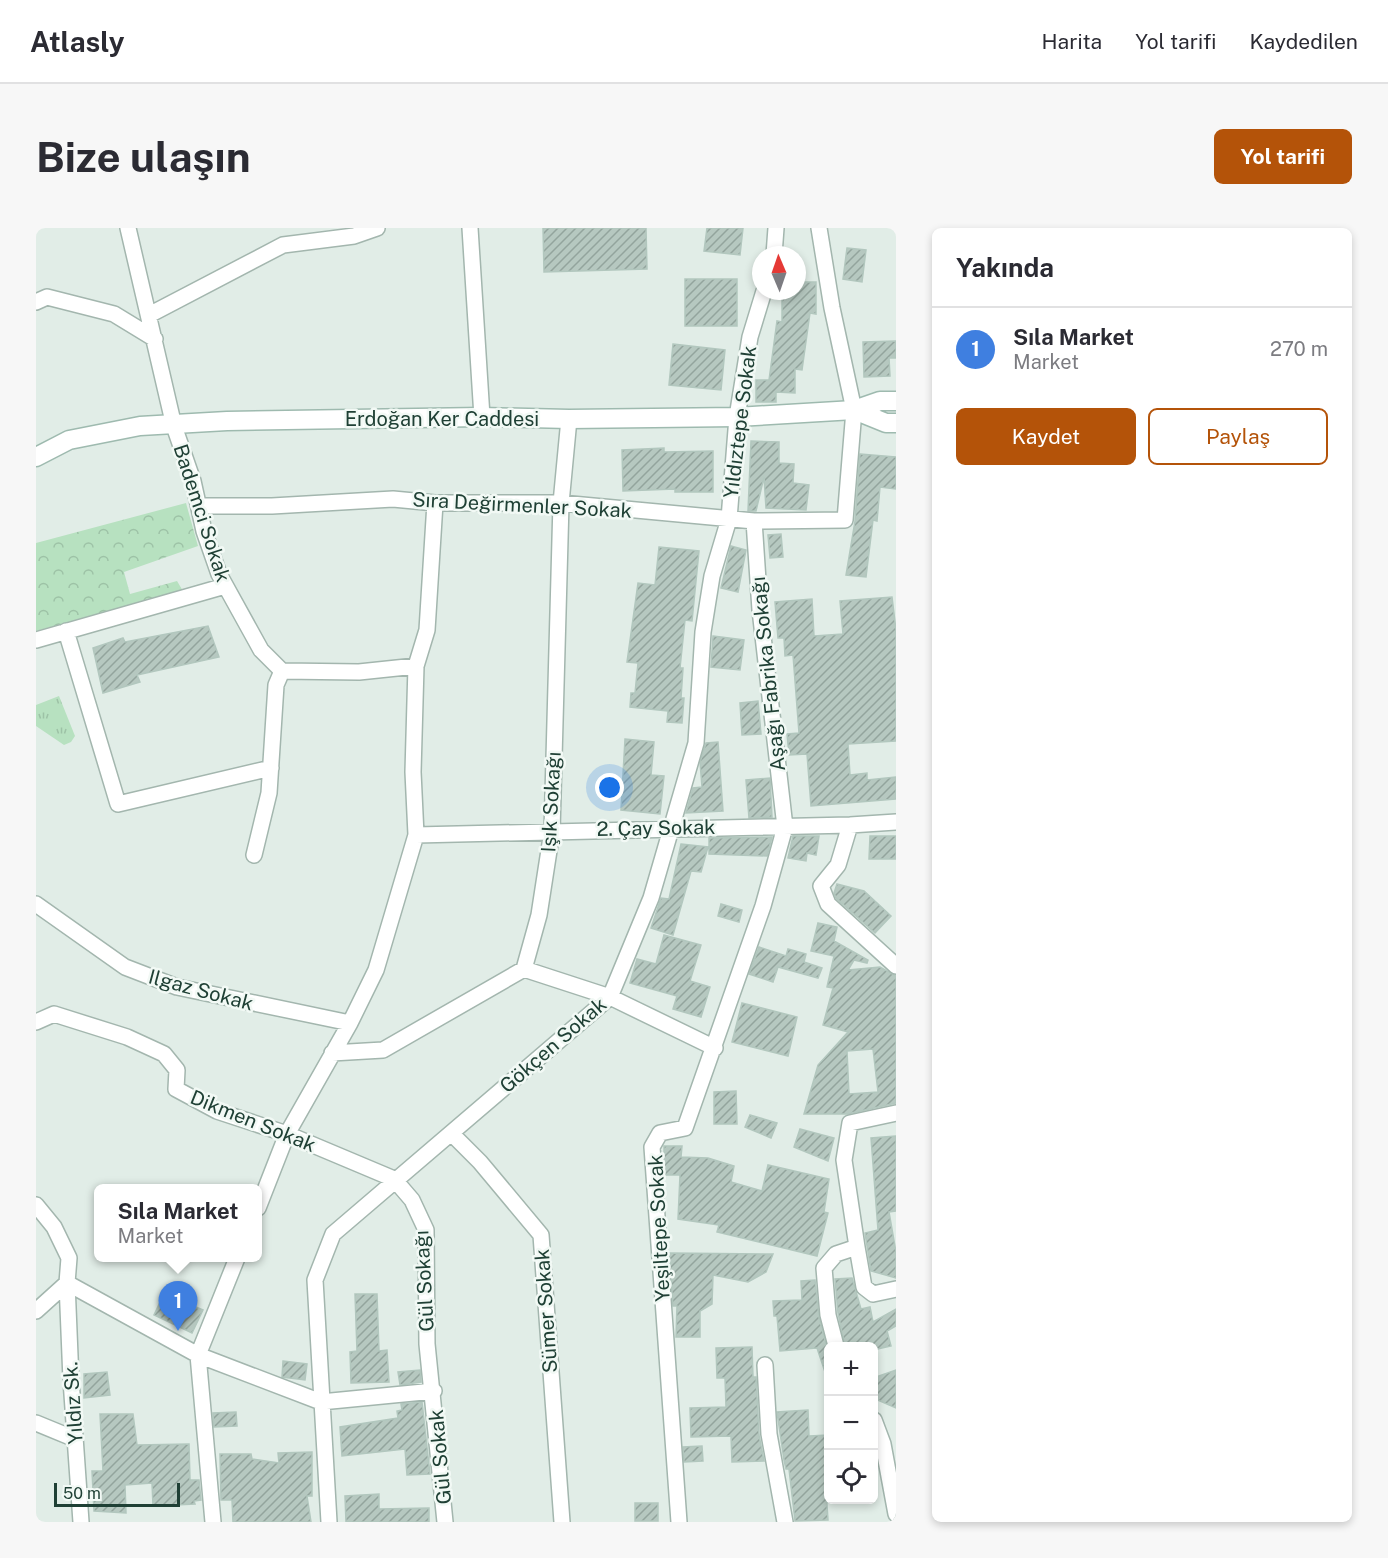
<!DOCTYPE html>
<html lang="tr">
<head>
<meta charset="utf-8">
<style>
  body { margin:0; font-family:"Public Sans",sans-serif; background:#f7f7f7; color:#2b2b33 }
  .controls { position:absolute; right:18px; bottom:18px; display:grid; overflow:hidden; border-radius:9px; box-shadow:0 3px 9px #0003 }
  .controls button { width:54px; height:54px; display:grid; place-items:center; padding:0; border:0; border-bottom:2px solid #e1e1e2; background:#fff; color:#2b2b33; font:30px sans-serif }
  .compass { position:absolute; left:716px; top:18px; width:54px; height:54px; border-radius:50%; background:#fff; box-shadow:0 3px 9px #0003; rotate:358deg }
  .scale { position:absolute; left:18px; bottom:15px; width:126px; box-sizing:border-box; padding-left:6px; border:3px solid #1f4035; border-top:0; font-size:16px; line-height:21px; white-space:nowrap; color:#1f4035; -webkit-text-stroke:4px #f2f9f5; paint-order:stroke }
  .you { position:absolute; left:574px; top:560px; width:21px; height:21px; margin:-15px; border:4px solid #fff; border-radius:50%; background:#1a73e8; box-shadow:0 0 0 9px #1a73e833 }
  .badge { display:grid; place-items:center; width:39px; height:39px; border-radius:50%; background:#b45309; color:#fff; font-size:20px; font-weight:700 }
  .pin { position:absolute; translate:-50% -50px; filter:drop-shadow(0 2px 3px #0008) }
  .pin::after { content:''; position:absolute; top:32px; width:21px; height:18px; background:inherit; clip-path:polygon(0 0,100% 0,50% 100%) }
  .popup { position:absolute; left:58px; top:956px; width:168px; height:78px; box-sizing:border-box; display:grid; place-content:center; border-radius:9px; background:#fff; filter:drop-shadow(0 2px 4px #0005); font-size:20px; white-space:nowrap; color:#7c7c81 }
  .popup b { font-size:22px; color:#2b2b33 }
  .popup::after { content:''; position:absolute; left:50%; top:100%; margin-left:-12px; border:12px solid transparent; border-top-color:#fff }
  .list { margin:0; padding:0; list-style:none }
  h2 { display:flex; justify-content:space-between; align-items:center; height:78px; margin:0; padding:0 24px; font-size:26px }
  h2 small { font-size:20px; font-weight:400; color:#7c7c81 }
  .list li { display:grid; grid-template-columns:39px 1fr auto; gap:18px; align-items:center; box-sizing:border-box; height:84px; padding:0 24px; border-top:2px solid #e1e1e2 }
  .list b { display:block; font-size:22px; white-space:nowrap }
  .list p { margin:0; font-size:20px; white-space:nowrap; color:#7c7c81 }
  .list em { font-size:20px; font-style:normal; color:#7c7c81 }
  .actions { display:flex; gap:12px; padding:18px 24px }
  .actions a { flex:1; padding:14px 0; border:2px solid #b45309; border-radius:9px; text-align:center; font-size:21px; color:#b45309 }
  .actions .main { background:#b45309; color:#fff }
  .icon { flex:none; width:33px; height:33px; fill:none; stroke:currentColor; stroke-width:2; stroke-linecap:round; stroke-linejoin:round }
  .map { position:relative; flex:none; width:860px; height:1294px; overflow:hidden; border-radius:9px }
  header { display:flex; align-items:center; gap:36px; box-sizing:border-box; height:84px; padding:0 30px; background:#fff; border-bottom:2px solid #e1e1e2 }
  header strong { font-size:28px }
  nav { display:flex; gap:33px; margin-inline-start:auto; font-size:21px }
  .intro { display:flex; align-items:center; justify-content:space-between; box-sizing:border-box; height:144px; padding:0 36px }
  h1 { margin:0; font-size:42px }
  .button { padding:15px 27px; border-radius:9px; background:#b45309; color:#fff; font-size:21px; font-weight:700 }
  main { display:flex; gap:36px; padding:0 36px }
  aside { flex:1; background:#fff; border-radius:9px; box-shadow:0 3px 9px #0003 }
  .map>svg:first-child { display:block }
  .grass { fill:url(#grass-tufts) }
  .forest { fill:url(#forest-crowns) }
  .building { fill:url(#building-hatch); stroke:#b2c7be; stroke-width:1.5; fill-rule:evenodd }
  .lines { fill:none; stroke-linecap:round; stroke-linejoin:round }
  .minor-casing { stroke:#a3b6ae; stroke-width:18 }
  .secondary-casing { stroke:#9ebaaf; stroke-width:21 }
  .minor { stroke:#fff; stroke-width:15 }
  .secondary { stroke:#fff; stroke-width:18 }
  .labels { text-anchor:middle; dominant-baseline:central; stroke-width:5; stroke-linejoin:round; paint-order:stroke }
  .street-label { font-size:20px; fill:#1f4035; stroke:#f2f9f5 }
</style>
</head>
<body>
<header>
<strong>Atlasly</strong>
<nav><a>Harita</a><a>Yol tarifi</a><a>Kaydedilen</a></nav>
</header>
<div class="intro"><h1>Bize ulaşın</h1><a class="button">Yol tarifi</a></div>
<main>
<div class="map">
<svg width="860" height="1294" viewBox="0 0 860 1294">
  <defs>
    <pattern id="grass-tufts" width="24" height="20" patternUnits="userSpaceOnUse" patternTransform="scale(1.5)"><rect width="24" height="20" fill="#b7e1c0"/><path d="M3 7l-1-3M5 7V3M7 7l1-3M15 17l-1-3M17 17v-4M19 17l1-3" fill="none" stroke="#9dc2a6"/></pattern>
    <pattern id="forest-crowns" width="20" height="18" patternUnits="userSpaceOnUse" patternTransform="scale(1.5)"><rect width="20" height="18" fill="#b7e1c0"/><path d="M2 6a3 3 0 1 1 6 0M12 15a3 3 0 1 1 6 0" fill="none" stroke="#9dc2a6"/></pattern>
    <pattern id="building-hatch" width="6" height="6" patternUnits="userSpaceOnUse" patternTransform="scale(1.5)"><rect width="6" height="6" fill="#b6c8c0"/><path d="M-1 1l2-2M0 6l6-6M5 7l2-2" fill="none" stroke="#93a49d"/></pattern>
  </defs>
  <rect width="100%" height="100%" fill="#e1ede7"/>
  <path class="grass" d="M 23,468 L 39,508 L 35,514 L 28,517 L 0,498 L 0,477 Z"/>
  <path class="forest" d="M 150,275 L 162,318 L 88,344 L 94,366 L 141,353 L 147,363 L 0,403 L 0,315 Z"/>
  <path class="building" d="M 507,0 L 610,0 L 611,41 L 508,44 Z
    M 671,0 L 707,0 L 704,27 L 668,23 Z
    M 811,20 L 830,22 L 826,54 L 807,51 Z
    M 649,51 L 701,51 L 701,98 L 649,98 Z
    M 761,54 L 780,54 L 780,86 L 774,85 L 766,142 L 759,141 L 759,165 L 740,164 L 740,174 L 720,174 L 720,152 L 733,152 L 741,93 L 746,94 L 746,63 L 761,63 Z
    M 860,113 L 860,130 L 853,130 L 854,148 L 828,149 L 827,114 Z
    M 637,116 L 689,122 L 685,162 L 633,157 Z
    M 715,213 L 743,214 L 743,235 L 758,236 L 757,255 L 773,257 L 770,282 L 730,280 L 728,249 L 720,283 L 712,283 Z
    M 628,220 L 628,224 L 677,223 L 677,264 L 639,264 L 639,261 L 587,263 L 586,222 Z
    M 824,226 L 860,229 L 860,261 L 844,259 L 841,293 L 837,292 L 830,349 L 810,347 L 819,293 Z
    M 745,306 L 747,329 L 734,330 L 732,307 Z
    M 695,318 L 710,322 L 702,364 L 685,360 Z
    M 623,319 L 663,323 L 656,393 L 649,392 L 644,440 L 647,440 L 645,470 L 648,470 L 646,495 L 631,494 L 632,483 L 594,479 L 595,465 L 599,465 L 602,435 L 591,434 L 602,355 L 619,357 Z
    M 856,369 L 860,402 L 860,513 L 812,516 L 814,547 L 831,545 L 831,552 L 860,549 L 860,571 L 775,578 L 771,526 L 753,527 L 751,506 L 763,505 L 757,427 L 749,428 L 748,410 L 742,410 L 739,374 L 776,371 L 778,408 L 807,406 L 804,373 Z
    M 172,398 L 183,429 L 101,447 L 104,454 L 67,465 L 57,420 L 87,410 L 89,414 Z
    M 677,408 L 708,412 L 704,442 L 675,439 Z
    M 722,473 L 725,506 L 706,507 L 704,475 Z
    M 589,511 L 618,514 L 615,547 L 628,548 L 624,586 L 585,582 Z
    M 682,514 L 687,583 L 650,585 L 657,560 L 666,559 L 664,534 L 670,515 Z
    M 734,550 L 736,589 L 713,590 L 710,552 Z
    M 757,608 L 783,608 L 780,627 L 771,625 L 770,633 L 752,630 Z
    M 834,608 L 860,608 L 860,631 L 833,631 Z
    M 736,609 L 731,628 L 673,626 L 673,610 Z
    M 645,616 L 672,619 L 665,644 L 655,643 L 637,707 L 615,700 L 625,670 L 633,671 Z
    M 801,656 L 828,663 L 855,688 L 839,705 L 800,670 L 798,665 Z
    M 685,676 L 706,682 L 703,694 L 682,688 Z
    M 782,695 L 801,699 L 798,713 L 832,732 L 831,735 L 818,732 L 812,742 L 844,739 L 860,748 L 860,875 L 811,886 L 768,886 L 782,837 L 812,804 L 787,797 L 797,760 L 791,759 L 798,728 L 775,723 ZM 837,821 L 842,864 L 813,866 L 811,823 Z
    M 628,707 L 665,717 L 654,753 L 674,759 L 665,789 L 637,781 L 641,768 L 594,755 L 601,731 L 620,736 Z
    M 723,719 L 750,728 L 752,721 L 770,726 L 768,734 L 786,740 L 782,750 L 742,739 L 737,754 L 713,746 Z
    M 706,775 L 761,789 L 752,828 L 696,814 Z
    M 700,863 L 701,896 L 678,896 L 678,864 Z
    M 714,887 L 741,895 L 735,910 L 709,899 Z
    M 764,901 L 798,910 L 792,933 L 758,919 Z
    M 860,908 L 860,983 L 853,984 L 860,1024 L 860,1050 L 835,1043 L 829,1005 L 842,1002 L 835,910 Z
    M 628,918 L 646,918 L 645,929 L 672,930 L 698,938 L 695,954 L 726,963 L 732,937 L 793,951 L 788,984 L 792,985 L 781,1028 L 681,1004 L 683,997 L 642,991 L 644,947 L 628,947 Z
    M 633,1025 L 737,1026 L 730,1044 L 712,1054 L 677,1047 L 676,1076 L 664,1083 L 664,1109 L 640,1109 L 641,1078 L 637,1078 Z
    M 816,1050 L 825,1081 L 834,1079 L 837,1094 L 860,1081 L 860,1098 L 851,1103 L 855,1118 L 837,1122 L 837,1119 L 809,1119 L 802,1085 L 799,1051 Z
    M 779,1052 L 783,1089 L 792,1124 L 792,1147 L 790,1147 L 781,1120 L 744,1123 L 741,1088 L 738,1088 L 737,1073 L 766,1072 L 765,1053 Z
    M 128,1066 L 167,1082 L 156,1105 L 118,1087 Z
    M 319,1066 L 341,1066 L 343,1123 L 351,1122 L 353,1154 L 315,1155 L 314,1124 L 321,1123 Z
    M 716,1119 L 717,1149 L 720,1149 L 723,1207 L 728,1233 L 696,1234 L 695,1208 L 655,1209 L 654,1180 L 690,1179 L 689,1150 L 681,1150 L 680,1120 Z
    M 247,1133 L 271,1136 L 269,1152 L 246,1149 Z
    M 384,1142 L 385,1154 L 364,1157 L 362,1144 Z
    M 860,1142 L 860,1180 L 837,1170 L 837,1150 Z
    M 71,1144 L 74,1167 L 48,1170 L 48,1146 Z
    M 386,1174 L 394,1246 L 371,1247 L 369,1221 L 306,1228 L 304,1199 L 362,1190 L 361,1183 L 366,1182 L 365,1176 Z
    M 772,1182 L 773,1208 L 792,1207 L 792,1246 L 789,1246 L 792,1292 L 759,1293 L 753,1241 L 750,1241 L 748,1232 L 741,1184 Z
    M 200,1184 L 201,1198 L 178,1199 L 177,1185 Z
    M 64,1186 L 97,1186 L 101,1217 L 153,1216 L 154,1252 L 163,1252 L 165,1272 L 158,1273 L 159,1276 L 117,1278 L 116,1255 L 89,1257 L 90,1285 L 58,1283 L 56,1243 L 67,1243 Z
    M 666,1218 L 667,1233 L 648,1234 L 647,1219 Z
    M 276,1224 L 276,1268 L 271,1268 L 275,1294 L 197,1294 L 196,1272 L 185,1272 L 184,1226 L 215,1226 L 216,1231 L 243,1235 L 242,1225 Z
    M 343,1266 L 343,1281 L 393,1280 L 393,1294 L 310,1294 L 309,1268 Z
    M 599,1275 L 622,1275 L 622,1293 L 599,1293 Z"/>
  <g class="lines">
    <defs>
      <path id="minor" d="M 92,0 L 138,198 L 157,253 L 168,303 L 183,346 L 225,422 L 246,443 L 240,457 L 233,565 L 218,627
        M 434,0 L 446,189
        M 738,27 L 740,0
        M 0,74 L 11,69 L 78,86 L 119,111
        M 113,87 L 247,17 L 318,8 L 341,0
        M 164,278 L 236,278 L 357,271 L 399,275 L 525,275 L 718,293 L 809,292 L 818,182 L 796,80 L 783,0
        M 30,403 L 82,576 L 235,540
        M 0,412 L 189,358
        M 246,443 L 323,444 L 380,438
        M 814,597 L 802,637 L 785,658 L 792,676 L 860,738
        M 380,607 L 814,597 L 860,594
        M 0,676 L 89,739 L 141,759 L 314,795
        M 488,741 L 574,769 L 679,820
        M 0,794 L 18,786 L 91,809 L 128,826 L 141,842 L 140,861 L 181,883 L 251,906 L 358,951 L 376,972 L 390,1002 L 391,1116 L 409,1294
        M 296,825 L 347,822 L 488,741 L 503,687 L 516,603 L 525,275 L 533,191
        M 415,905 L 444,934 L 505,1007 L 526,1294
        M 0,977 L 18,999 L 33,1030 L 31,1055 L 35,1152 L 45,1294
        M 222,980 L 251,906 L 314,795 L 340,742 L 380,607 L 377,544 L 380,438 L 391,402 L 399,275
        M 821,1019 L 828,1059 L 837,1066 L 860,1061
        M 31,1055 L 162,1127 L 285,1174 L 398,1163
        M 0,1083 L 31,1055
        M 800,1118 L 792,1087 L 788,1040 L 800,1026 L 821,1019 L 808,932 L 814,895 L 860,885
        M 729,1137 L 733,1206 L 749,1294
        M 838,1192 L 847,1216 L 860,1286
        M 0,1195 L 39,1211
        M 177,1294 L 162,1127 L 201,1030
        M 293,1294 L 279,1052 L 297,1006 L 574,769 L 615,670 L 660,515 L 667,404 L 676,348 L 693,291 L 701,189 L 714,109 L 728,63
        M 643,1294 L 616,919 L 624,905 L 649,900 L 727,678 L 749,599 L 724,382 L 718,293"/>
      <path id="secondary" d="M 818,182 L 850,195 L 860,195
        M 0,229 L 33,212 L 104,198 L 191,193 L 446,189 L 533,191 L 701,189 L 818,182 L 844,173 L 860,173"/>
    </defs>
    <use href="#minor" class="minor-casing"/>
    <use href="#secondary" class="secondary-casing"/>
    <use href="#minor" class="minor"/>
    <use href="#secondary" class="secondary"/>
  </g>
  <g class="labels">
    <g class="street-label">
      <text x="406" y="191">Erdoğan Ker Caddesi</text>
      <text transform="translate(704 194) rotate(-83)">Yıldıztepe Sokak</text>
      <text transform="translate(486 277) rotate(3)">Sıra Değirmenler Sokak</text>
      <text transform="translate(166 285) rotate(72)">Bademci Sokak</text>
      <text transform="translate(732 446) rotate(-96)">Aşağı Fabrika Sokağı</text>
      <text transform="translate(515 574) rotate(-87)">Işık Sokağı</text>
      <text transform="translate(620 600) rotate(-1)">2. Çay Sokak</text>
      <text transform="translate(165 762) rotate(15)">Ilgaz Sokak</text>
      <text transform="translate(517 817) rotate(-41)">Gökçen Sokak</text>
      <text transform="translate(217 893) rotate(22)">Dikmen Sokak</text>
      <text transform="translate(623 1000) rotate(-93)">Yeşiltepe Sokak</text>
      <text transform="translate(388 1053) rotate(-93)">Gül Sokağı</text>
      <text transform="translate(510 1083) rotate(-94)">Sümer Sokak</text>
      <text transform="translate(37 1175) rotate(-94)">Yıldız Sk.</text>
      <text transform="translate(404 1229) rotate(-95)">Gül Sokak</text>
    </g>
  </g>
</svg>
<div class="controls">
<button>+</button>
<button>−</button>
<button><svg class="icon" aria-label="locate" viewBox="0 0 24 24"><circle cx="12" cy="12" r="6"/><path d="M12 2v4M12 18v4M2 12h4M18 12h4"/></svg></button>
</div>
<svg class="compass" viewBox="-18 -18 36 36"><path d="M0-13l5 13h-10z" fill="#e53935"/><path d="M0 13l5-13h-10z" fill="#7c7c81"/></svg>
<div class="scale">50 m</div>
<div class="you"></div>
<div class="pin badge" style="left:142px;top:1103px;background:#3f7fe0">1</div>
<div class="popup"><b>Sıla Market</b>Market</div>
</div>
<aside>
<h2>Yakında<small></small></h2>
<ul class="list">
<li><span class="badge" style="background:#3f7fe0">1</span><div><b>Sıla Market</b><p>Market</p></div><em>270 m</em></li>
</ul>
<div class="actions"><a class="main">Kaydet</a><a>Paylaş</a></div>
</aside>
</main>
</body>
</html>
